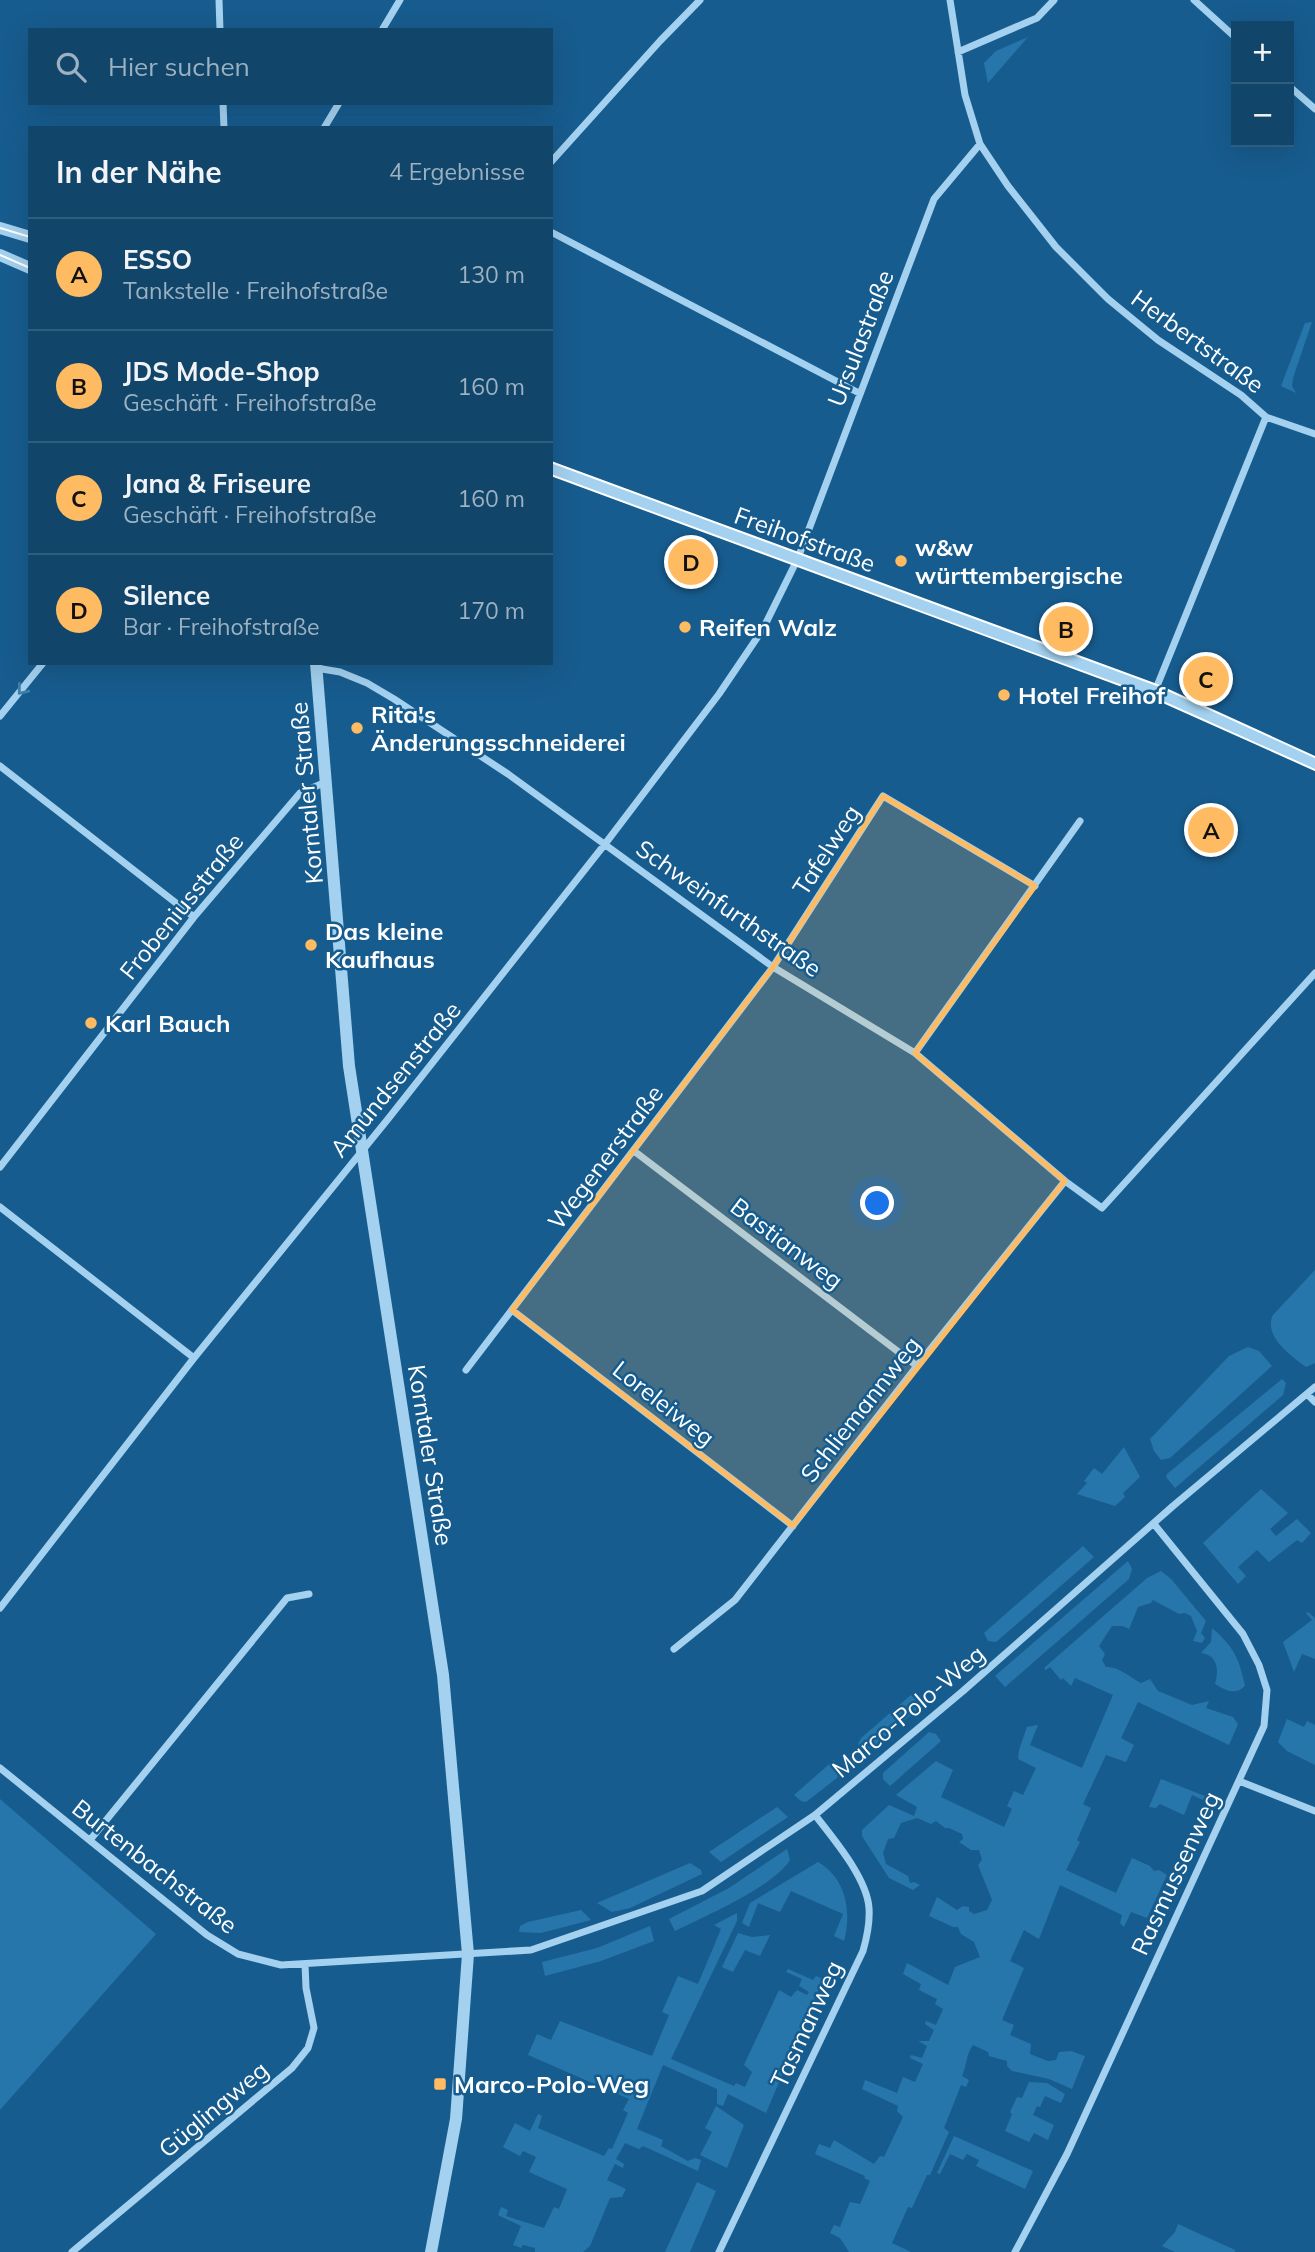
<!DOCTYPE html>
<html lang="de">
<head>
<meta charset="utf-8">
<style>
  body { margin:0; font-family:Mulish,sans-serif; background:#1a4c70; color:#f1f3f6 }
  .controls { position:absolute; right:21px; top:21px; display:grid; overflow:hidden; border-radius:0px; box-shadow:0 7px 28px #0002 }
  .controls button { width:63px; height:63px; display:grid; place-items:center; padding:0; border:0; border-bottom:2px solid #305d7e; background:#11456a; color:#f1f3f6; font:35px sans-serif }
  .you { position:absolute; left:878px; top:1204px; width:24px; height:24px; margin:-18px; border:5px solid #fff; border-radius:50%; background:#1a73e8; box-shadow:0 0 0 10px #1a73e833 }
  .badge { display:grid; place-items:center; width:46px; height:46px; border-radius:50%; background:#ffbb62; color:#111; font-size:23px; font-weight:700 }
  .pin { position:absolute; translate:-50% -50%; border:4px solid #fff; box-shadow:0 2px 7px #0006 }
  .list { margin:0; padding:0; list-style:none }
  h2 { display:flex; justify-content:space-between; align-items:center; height:91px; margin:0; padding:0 28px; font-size:30px }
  h2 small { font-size:23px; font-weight:400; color:#9cb1c1 }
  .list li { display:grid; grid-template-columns:46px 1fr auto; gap:21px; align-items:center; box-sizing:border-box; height:112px; padding:0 28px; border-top:2px solid #305d7e }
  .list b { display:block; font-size:26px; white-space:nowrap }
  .list p { margin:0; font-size:23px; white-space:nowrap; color:#9cb1c1 }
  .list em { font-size:23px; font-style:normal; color:#9cb1c1 }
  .icon { flex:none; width:38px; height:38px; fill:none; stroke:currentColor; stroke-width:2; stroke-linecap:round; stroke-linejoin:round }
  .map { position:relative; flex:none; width:1315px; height:2252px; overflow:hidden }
  .search { position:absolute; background:#11456a; box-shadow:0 7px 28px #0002; left:28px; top:28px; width:525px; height:77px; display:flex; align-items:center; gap:18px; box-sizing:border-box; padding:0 24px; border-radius:0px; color:#9cb1c1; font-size:26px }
  .panel { position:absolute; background:#11456a; box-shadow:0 7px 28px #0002; left:28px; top:126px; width:525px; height:539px; border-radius:0px }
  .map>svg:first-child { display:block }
  .green { fill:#2776ab }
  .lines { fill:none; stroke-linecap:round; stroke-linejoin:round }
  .minor { stroke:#a3d1ef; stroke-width:7 }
  .tertiary { stroke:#a3d1ef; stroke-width:12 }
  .tram { stroke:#fff; stroke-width:2 }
  .oneway { stroke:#417fab }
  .marked { fill:#ffbb62; fill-opacity:0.2; stroke:#ffbb62; stroke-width:5; stroke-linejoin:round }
  .poi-dot { fill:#ffbb62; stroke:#175c8e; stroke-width:2.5 }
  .labels { text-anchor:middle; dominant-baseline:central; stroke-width:5; stroke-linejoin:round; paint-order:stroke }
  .street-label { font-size:24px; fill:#fff; stroke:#175c8e }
  .poi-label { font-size:24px; font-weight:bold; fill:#fff; stroke:#175c8e; text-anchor:start }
</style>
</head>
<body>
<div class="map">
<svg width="1315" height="2252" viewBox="0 0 1315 2252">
  <rect width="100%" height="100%" fill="#175c8e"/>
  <path class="green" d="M 1028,37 L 988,83 L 984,63 L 996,51 Z
    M 1312,322 L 1293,378 L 1292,386 L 1296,393 L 1281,386 L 1305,323 Z
    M 1315,1270 L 1315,1363 L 1306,1367 C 1290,1355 1263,1336 1273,1315 Z
    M 1248,1347 L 1259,1351 L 1272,1366 L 1170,1458 L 1161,1460 L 1154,1451 L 1150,1439 L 1229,1356 Z
    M 1282,1379 L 1286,1383 L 1283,1395 L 1175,1488 L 1166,1477 L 1167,1474 Z
    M 1124,1447 L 1140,1477 L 1123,1493 L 1125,1497 L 1115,1506 L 1077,1494 L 1087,1483 L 1084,1481 L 1094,1468 L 1102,1474 Z
    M 1261,1489 L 1288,1513 L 1270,1529 L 1276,1536 L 1297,1519 L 1311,1533 L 1302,1543 L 1297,1540 L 1269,1562 L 1257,1550 L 1238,1567 L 1246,1576 L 1238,1584 L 1203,1543 Z
    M 1083,1546 L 1094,1557 L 996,1642 L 988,1641 L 984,1633 Z
    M 1128,1561 L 1132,1569 L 1129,1579 L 1005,1687 L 995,1676 Z
    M 1161,1571 L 1171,1579 L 1206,1621 L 1201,1633 L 1205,1638 L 1202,1643 L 1193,1641 L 1197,1631 L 1191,1616 L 1185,1613 L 1179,1614 L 1153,1600 L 1151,1603 L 1138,1607 L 1129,1629 L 1123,1626 L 1112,1626 L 1099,1646 L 1105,1654 L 1102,1660 L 1106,1667 C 1118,1666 1131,1678 1141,1683 L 1150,1679 L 1158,1691 L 1192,1705 L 1209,1701 L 1206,1708 L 1233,1717 L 1238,1724 L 1229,1745 L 1138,1702 L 1121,1738 L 1134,1745 L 1126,1762 L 1106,1755 L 1083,1804 L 1091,1808 L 1077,1840 L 1080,1842 L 1066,1870 L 1116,1893 L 1132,1858 L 1150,1866 L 1154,1871 L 1159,1870 L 1167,1875 L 1147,1918 L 1131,1912 L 1124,1927 L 1120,1923 L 1122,1915 L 1060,1885 L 1039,1939 L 1024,1930 L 1010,1961 L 1024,1968 L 1002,2020 L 1014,2025 L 1010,2035 L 1031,2044 L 1030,2054 L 1048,2061 L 1056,2060 L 1059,2052 L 1071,2051 L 1085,2056 L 1072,2089 L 1049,2079 L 1012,2071 L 1007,2066 L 1007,2061 L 989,2056 L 988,2052 L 973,2045 C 966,2054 967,2065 962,2076 L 969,2080 L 966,2087 L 961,2085 L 944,2128 L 949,2132 L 930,2175 L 927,2175 L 912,2208 L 908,2207 L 892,2243 L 911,2252 L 849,2252 L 840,2238 L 830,2233 L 834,2225 L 840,2227 L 850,2202 L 860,2204 L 870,2181 L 864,2178 L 865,2176 L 815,2154 L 819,2144 L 830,2148 L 834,2140 L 874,2164 L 880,2156 L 884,2157 L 903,2117 L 897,2111 L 898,2106 L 862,2089 L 865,2080 L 897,2093 L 903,2077 L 915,2082 L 923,2064 L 910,2058 L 911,2055 L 922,2058 L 927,2046 L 918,2041 L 929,2041 L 934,2030 L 925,2024 L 926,2021 L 936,2025 L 943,2009 L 935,2004 L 937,1999 L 919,1990 L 921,1984 L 903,1974 L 907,1963 L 948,1985 L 955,1967 L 980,1957 L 974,1942 L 961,1934 L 958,1927 L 953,1927 L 929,1916 L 937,1897 L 957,1910 L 963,1906 L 969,1907 L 969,1911 L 974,1914 L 987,1910 L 992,1900 L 978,1865 L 982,1860 L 979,1850 L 971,1850 L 959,1842 L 963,1839 L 962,1834 L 949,1828 L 945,1828 L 936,1821 L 931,1824 L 917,1818 L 901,1823 L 894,1838 L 888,1839 L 883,1853 L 886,1864 L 908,1876 L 910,1883 L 914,1882 L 920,1885 L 913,1890 L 889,1878 L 862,1836 L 862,1830 L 889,1805 L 914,1816 L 917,1807 L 896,1795 L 936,1761 L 953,1770 L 941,1797 L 1004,1827 L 1012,1809 L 1007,1806 L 1014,1791 L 1023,1795 L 1036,1768 L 1018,1759 L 1019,1750 L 1027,1727 L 1038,1725 L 1030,1745 L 1082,1768 L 1113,1695 L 1075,1678 L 1071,1686 L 1063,1678 L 1061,1680 L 1050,1667 L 1046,1670 L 1044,1668 L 1147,1578 Z
    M 1308,1612 L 1315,1618 L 1315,1659 L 1302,1654 L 1294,1672 L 1283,1642 L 1312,1620 L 1306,1613 Z
    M 1212,1628 C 1234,1647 1239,1658 1245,1686 C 1235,1696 1225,1690 1215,1684 C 1219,1670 1218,1655 1201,1653 L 1211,1642 Z
    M 911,1695 L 918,1702 L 918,1709 L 870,1749 L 863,1750 L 858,1744 L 861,1738 Z
    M 1287,1719 L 1304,1727 L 1307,1721 L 1315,1725 L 1315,1765 L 1287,1751 L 1278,1742 Z
    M 929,1732 L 936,1734 L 941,1741 L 890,1786 L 883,1779 L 883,1773 Z
    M 834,1760 L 840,1768 L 837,1778 L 806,1802 L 801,1801 L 794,1795 Z
    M 1161,1779 L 1205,1796 L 1203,1800 L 1192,1795 L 1184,1815 L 1160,1804 L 1156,1808 L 1149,1807 Z
    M 0,1799 L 156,1934 L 0,2110 Z
    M 777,1807 L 788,1817 L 721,1862 L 709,1852 Z
    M 787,1849 L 790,1860 C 773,1887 705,1916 675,1931 L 669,1919 L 729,1888 Z
    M 818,1862 C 846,1878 852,1912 844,1941 L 834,1936 L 843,1914 L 791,1891 L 780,1912 L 758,1903 L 749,1927 L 742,1923 L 750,1903 Z
    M 690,1863 L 701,1870 L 702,1874 L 630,1908 L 612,1912 L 597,1903 Z
    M 581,1910 L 591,1920 L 541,1933 L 519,1932 L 520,1926 L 528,1922 Z
    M 737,1913 L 737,1921 L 671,2059 L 734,2086 L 736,2083 L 745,2087 L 752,2072 L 744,2065 L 779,1990 L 791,1997 L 797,1990 L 807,1995 L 809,1992 L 799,1986 L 802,1979 L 786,1972 L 788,1969 L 813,1980 L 816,1976 L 823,1979 L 766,2113 L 728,2094 L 723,2106 L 717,2104 L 717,2089 L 663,2065 L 637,2129 L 663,2140 L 661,2146 L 688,2161 L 695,2158 L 701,2160 L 698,2171 L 643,2146 L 639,2149 L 625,2143 L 616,2159 L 624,2164 L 623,2168 L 615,2164 L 607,2180 L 626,2189 L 622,2197 L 610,2198 L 590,2246 L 583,2252 L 535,2252 L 535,2248 L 523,2245 L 521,2248 L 513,2245 L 521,2226 L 498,2215 L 501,2207 L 508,2210 L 506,2216 L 544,2228 L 554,2207 L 559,2209 L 567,2189 L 529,2172 L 536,2157 L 523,2151 L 520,2156 L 503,2147 L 515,2123 L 530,2131 L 538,2114 L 542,2116 L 538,2128 L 604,2156 L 609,2148 L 612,2149 L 628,2113 L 623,2110 L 629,2099 L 528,2055 L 537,2034 L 551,2040 L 560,2021 L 652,2056 L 669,2015 L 662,2012 L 678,1976 L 698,1984 L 721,1929 L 714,1925 Z
    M 650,1926 L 654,1941 L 601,1961 L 545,1976 L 542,1962 L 597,1948 Z
    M 738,1933 L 752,1937 L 770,1935 L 760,1956 L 745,1950 L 733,1972 L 722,1967 Z
    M 1029,2082 L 1047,2083 L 1065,2094 L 1061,2103 L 1045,2096 L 1040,2107 L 1037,2106 L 1033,2115 L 1054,2125 L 1048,2140 L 1034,2133 L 1029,2142 L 1005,2131 L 1012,2114 L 1010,2112 L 1017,2097 L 1022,2098 Z
    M 716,2106 L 744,2125 L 727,2168 L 700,2155 L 712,2132 L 705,2128 Z
    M 954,2136 L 1033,2171 L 1025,2189 L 976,2166 L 979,2160 L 967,2154 L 963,2160 L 950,2154 L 940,2174 L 937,2173 Z
    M 697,2182 L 716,2191 L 690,2252 L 665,2252 Z
    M 1178,2224 L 1235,2250 L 1235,2252 L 1175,2252 L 1162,2246 L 1175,2232 Z"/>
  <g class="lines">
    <path class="minor" d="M 219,0 L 220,30
      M 950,0 L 965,95 L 980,144 L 1008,186 L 1056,247 L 1108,299 L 1158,340 L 1241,395 L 1266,417 L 1315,434
      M 1194,0 L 1236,38
      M 382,30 L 400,0
      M 958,52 L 1037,18 L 1054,0
      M 1289,86 L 1315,109
      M 223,103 L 224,128
      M 324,128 L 339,103
      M 551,162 L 660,41 L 700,0
      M 551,232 L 859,393
      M 316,668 L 340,672 L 367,683 L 394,699 L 508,774 L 773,967 L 915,1053 L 1065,1181 L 1102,1208 L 1315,973
      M 1155,691 L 1266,417
      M 0,716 L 43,663
      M 0,766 L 194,917
      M 915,1053 L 1080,821
      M 634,1151 L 917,1366
      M 0,1167 L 194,917 L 300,793 L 326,782
      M 0,1207 L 194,1358
      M 512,1310 L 793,1526
      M 466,1370 L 773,967 L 883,796 L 1035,886
      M 1307,1394 L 1315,1402
      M 0,1608 L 194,1358 L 388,1119 L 605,844 L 719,694 L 763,629 L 798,558 L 934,199 L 980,144
      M 674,1649 L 735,1600 L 917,1366 L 1065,1181
      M 0,1768 L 207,1935 L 238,1954 L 281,1965 L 531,1950 L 702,1891 L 815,1815 L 963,1691 L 1173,1506 L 1315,1387
      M 1239,1781 L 1315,1811
      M 90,1840 L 287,1598 L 309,1594
      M 72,2252 L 292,2068 L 308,2048 L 314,2028 L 306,1988 L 305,1964
      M 719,2252 L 863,1951 C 867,1937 870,1922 869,1908 C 867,1878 833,1838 815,1815
      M 1015,2252 L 1067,2154 L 1264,1726 L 1267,1690 L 1259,1665 L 1243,1634 L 1154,1524"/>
    <path class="tertiary" d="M 0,228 L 30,237
      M 0,255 L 30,268
      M 551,468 L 1155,691 L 1315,764
      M 316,663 L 349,1066 L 443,1675 L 468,1954 L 456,2119 L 431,2252"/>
    <path class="tram" d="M 0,228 L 30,237
      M 0,255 L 30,268
      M 551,462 L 1157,685 L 1315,757
      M 551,475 L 1152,697 L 1315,770"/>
  </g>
  <defs><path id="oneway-chevron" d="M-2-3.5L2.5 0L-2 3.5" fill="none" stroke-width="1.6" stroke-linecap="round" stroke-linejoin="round" transform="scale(1.75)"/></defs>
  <use class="oneway" href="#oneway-chevron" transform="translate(22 690) rotate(129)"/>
  <path class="marked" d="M 883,796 L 1035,886 L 915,1053 L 1065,1181 L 793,1526 L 512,1310 L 773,967 Z"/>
  <g class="poi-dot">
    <circle cx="901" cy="561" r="7"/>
    <circle cx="685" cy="627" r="7"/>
    <circle cx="1004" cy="695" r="7"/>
    <circle cx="357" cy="728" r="7"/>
    <circle cx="311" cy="945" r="7"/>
    <circle cx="91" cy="1023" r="7"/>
    <rect x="433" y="2077" width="14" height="14" rx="3.5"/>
  </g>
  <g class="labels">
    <g class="street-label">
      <text transform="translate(860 338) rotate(-69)">Ursulastraße</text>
      <text transform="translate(1198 341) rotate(36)">Herbertstraße</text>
      <text transform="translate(805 539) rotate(20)">Freihofstraße</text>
      <text transform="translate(306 793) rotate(-95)">Korntaler Straße</text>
      <text transform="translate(826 850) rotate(-57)">Tafelweg</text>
      <text transform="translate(181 906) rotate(-51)">Frobeniusstraße</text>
      <text transform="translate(729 908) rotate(35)">Schweinfurthstraße</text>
      <text transform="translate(395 1079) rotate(-51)">Amundsenstraße</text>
      <text transform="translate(605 1157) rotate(-53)">Wegenerstraße</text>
      <text transform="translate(787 1243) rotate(37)">Bastianweg</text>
      <text transform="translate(664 1403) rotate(38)">Loreleiweg</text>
      <text transform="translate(860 1409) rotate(-52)">Schliemannweg</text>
      <text transform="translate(431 1455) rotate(81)">Korntaler Straße</text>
      <text transform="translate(908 1711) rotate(-40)">Marco-Polo-Weg</text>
      <text transform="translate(155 1866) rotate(38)">Burtenbachstraße</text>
      <text transform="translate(1175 1873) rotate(-65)">Rasmussenweg</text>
      <text transform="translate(806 2024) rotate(-65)">Tasmanweg</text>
      <text transform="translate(213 2109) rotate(-40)">Güglingweg</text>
    </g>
    <g class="poi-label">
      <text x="915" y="547">w&amp;w<tspan x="915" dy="28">württembergische</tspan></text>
      <text x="699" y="627">Reifen Walz</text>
      <text x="1018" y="695">Hotel Freihof</text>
      <text x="371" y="714">Rita's<tspan x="371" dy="28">Änderungsschneiderei</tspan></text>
      <text x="325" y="931">Das kleine<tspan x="325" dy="28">Kaufhaus</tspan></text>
      <text x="105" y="1023">Karl Bauch</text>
      <text x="454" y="2084">Marco-Polo-Weg</text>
    </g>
  </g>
</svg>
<div class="controls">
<button>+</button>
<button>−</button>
</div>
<div class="you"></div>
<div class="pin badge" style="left:1211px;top:830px">A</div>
<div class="pin badge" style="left:1066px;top:629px">B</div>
<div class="pin badge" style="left:1206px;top:679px">C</div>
<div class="pin badge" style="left:691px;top:562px">D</div>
<div class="search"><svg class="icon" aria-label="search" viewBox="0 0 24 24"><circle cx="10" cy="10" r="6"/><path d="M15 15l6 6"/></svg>Hier suchen</div>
<section class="panel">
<h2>In der Nähe<small>4 Ergebnisse</small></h2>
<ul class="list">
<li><span class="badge">A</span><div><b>ESSO</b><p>Tankstelle · Freihofstraße</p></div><em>130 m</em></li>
<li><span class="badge">B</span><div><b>JDS Mode-Shop</b><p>Geschäft · Freihofstraße</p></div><em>160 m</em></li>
<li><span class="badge">C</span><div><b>Jana &amp; Friseure</b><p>Geschäft · Freihofstraße</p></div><em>160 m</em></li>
<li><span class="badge">D</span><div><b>Silence</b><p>Bar · Freihofstraße</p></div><em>170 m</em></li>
</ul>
</section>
</div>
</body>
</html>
